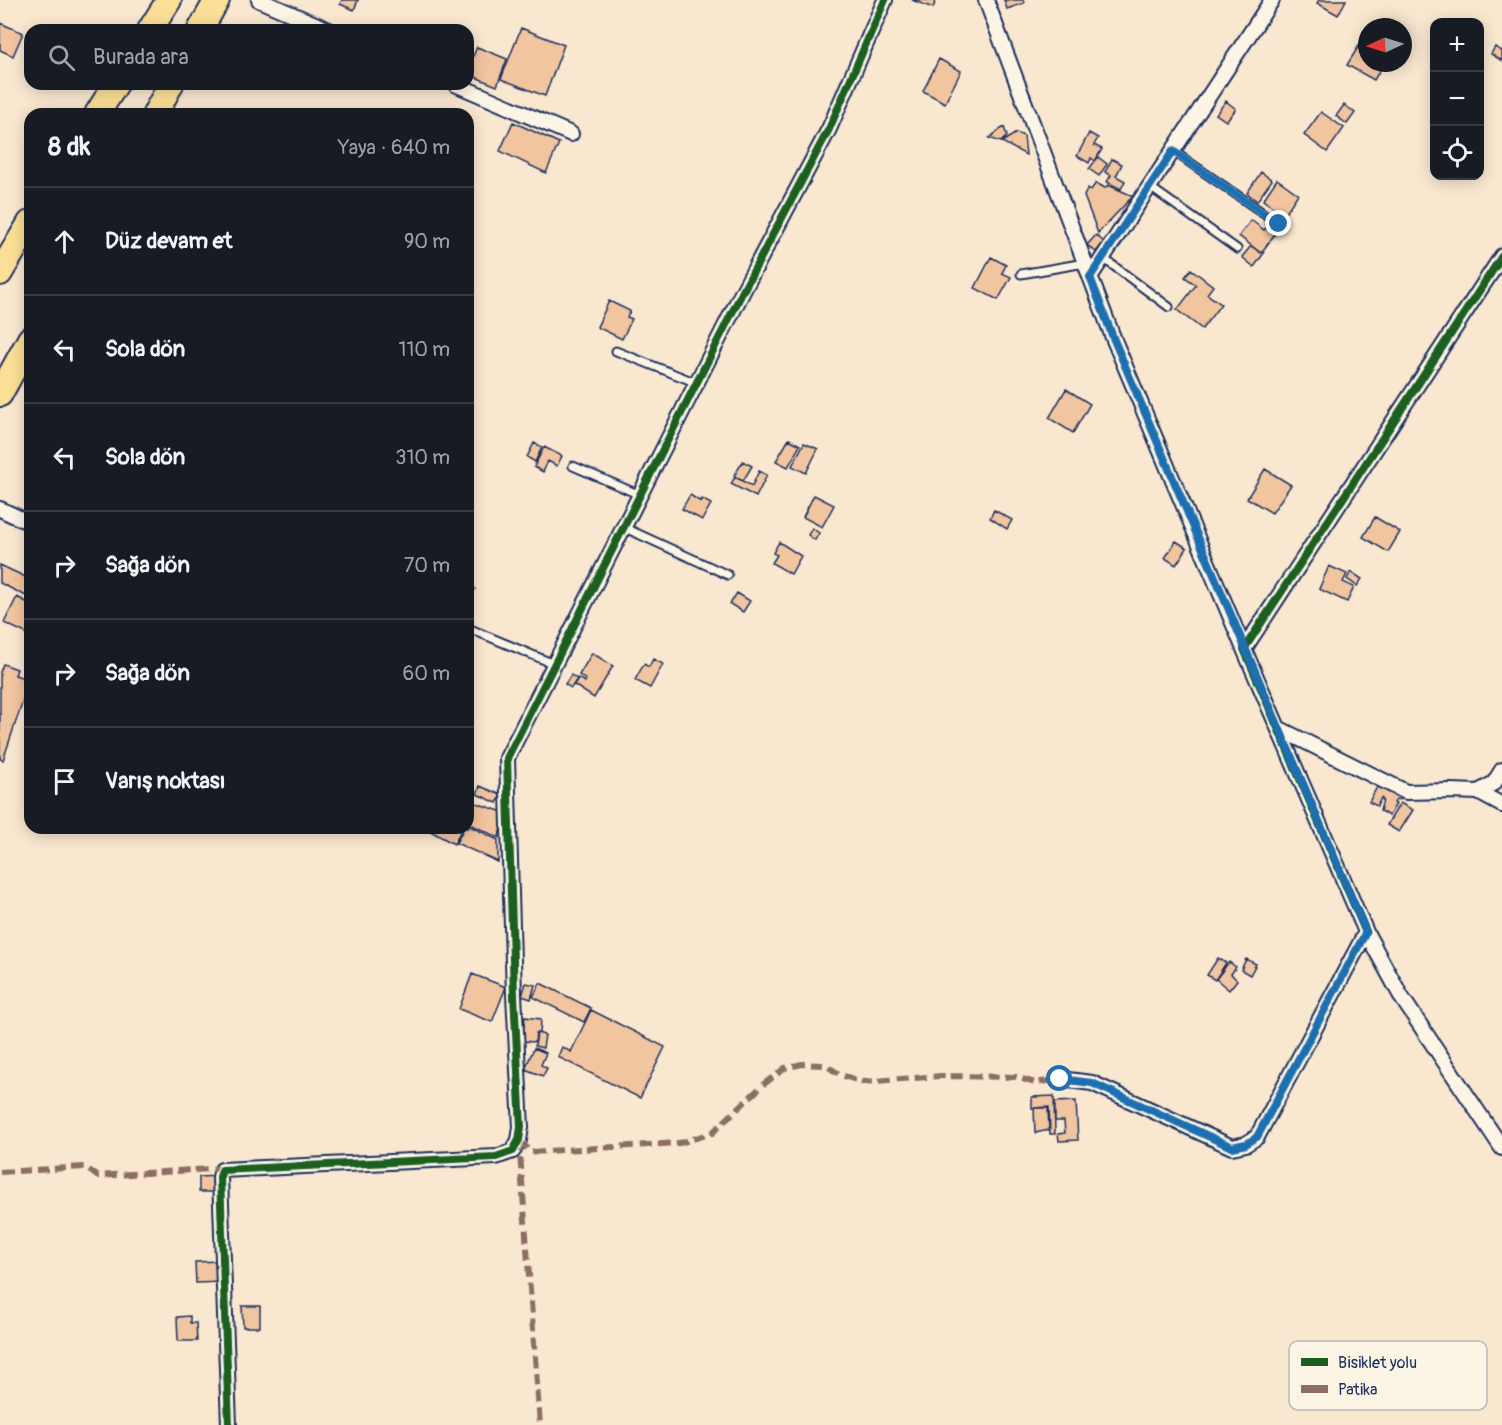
<!DOCTYPE html>
<html lang="tr">
<head>
<meta charset="utf-8">
<style>
  body { margin:0; font-family:Pangolin,sans-serif; background:#20242c; color:#f1f3f6 }
  .controls { position:absolute; right:18px; top:18px; display:grid; overflow:hidden; border-radius:12px; box-shadow:0 3px 15px #0003 }
  .controls button { width:54px; height:54px; display:grid; place-items:center; padding:0; border:0; border-bottom:2px solid #363941; background:#171b24; color:#f1f3f6; font:30px sans-serif }
  .compass { position:absolute; left:1358px; top:18px; width:54px; height:54px; border-radius:50%; background:#171b24; box-shadow:0 3px 15px #0003; rotate:266deg }
  .stop { position:absolute; width:18px; height:18px; margin:-14px; border:4px solid #1f6fb2; border-radius:50%; background:#fff }
  .stop.end { background:#1f6fb2; border-color:#fff; box-shadow:0 2px 6px #0008 }
  .list { margin:0; padding:0; list-style:none }
  h2 { display:flex; justify-content:space-between; align-items:center; height:78px; margin:0; padding:0 24px; font-size:26px }
  h2 small { font-size:20px; font-weight:400; color:#9ea1a6 }
  .list li { display:grid; grid-template-columns:39px 1fr auto; gap:18px; align-items:center; box-sizing:border-box; height:108px; padding:0 24px; border-top:2px solid #363941 }
  .list b { display:block; font-size:22px; white-space:nowrap }
  .list em { font-size:20px; font-style:normal; color:#9ea1a6 }
  .icon { flex:none; width:33px; height:33px; fill:none; stroke:currentColor; stroke-width:2; stroke-linecap:round; stroke-linejoin:round }
  .map { position:relative; flex:none; width:1502px; height:1425px; overflow:hidden }
  .search { position:absolute; background:#171b24; box-shadow:0 3px 15px #0003; left:24px; top:24px; width:450px; height:66px; display:flex; align-items:center; gap:15px; box-sizing:border-box; padding:0 21px; border-radius:18px; color:#9ea1a6; font-size:22px }
  .panel { position:absolute; background:#171b24; box-shadow:0 3px 15px #0003; left:24px; top:108px; width:450px; height:726px; border-radius:18px }
  .map>svg:first-child { display:block }
  .building { fill:#f1c5a0; stroke:#1b2f5e; stroke-width:1.5 }
  .lines { fill:none; stroke-linecap:round; stroke-linejoin:round }
  .service-casing { stroke:#1b2f5e; stroke-width:11 }
  .minor-casing { stroke:#1b2f5e; stroke-width:18 }
  .trunk-casing { stroke:#1b2f5e; stroke-width:28 }
  .service { stroke:#fcf5e5; stroke-width:7 }
  .minor { stroke:#fcf5e5; stroke-width:14 }
  .trunk { stroke:#fbdf96; stroke-width:24 }
  .quiet { stroke:#8d6e63; stroke-width:6; stroke-dasharray:12 6; stroke-linecap:butt }
  .cycleway-casing { stroke:#fcf5e5; stroke-width:11 }
  .cycleway { stroke:#1b5e20; stroke-width:8 }
  .route { stroke:#1f6fb2; stroke-width:8 }
  .key { fill:#fcf5e5; stroke:#b8babc; stroke-width:1.5 }
  .key-label { font-size:16px; fill:#1b2f5e }
</style>
</head>
<body>
<div class="map">
<svg width="1502" height="1425" viewBox="0 0 1502 1425">
  <rect width="100%" height="100%" fill="#f9e7d0"/>
  <filter id="ink" filterUnits="userSpaceOnUse"><feTurbulence type="fractalNoise" baseFrequency=".0167" numOctaves="2"/><feDisplacementMap in="SourceGraphic" scale="12" xChannelSelector="R" yChannelSelector="G"/><feConvolveMatrix kernelMatrix="1 2 1 2 8 2 1 2 1" color-interpolation-filters="sRGB"/></filter>
  <g filter="url(#ink)">
    <path class="building" d="M 342,0 L 358,0 L 354,10 L 340,4 Z
      M 912,0 L 936,0 L 933,8 Z
      M 1004,0 L 1023,0 L 1024,3 L 1007,9 Z
      M 1319,0 L 1346,0 L 1338,15 L 1317,3 Z
      M 0,23 L 23,33 L 13,56 L 0,50 Z
      M 521,28 L 564,45 L 545,96 L 501,79 Z
      M 1360,44 L 1367,48 L 1367,63 L 1384,63 L 1374,80 L 1347,65 Z
      M 477,47 L 507,59 L 497,86 L 468,74 L 468,68 Z
      M 1495,47 L 1502,51 L 1502,61 L 1491,54 Z
      M 939,59 L 961,71 L 945,103 L 923,91 Z
      M 1226,101 L 1236,109 L 1226,121 L 1216,114 Z
      M 1344,105 L 1355,113 L 1347,124 L 1336,116 Z
      M 1321,112 L 1344,128 L 1327,152 L 1304,135 Z
      M 513,122 L 559,143 L 546,173 L 500,151 Z
      M 1004,127 L 1007,136 L 1001,142 L 989,138 Z
      M 1016,133 L 1024,136 L 1026,155 L 1002,142 Z
      M 1089,133 L 1098,138 L 1094,145 L 1102,149 L 1095,161 L 1091,158 L 1089,163 L 1077,156 Z
      M 1098,157 L 1107,164 L 1099,176 L 1089,169 Z
      M 1112,159 L 1122,164 L 1116,176 L 1125,181 L 1121,189 L 1107,182 L 1111,175 L 1105,172 Z
      M 1261,172 L 1272,180 L 1257,201 L 1247,193 Z
      M 1277,179 L 1298,194 L 1284,215 L 1263,200 Z
      M 1096,183 L 1105,188 L 1108,185 L 1133,196 L 1098,233 L 1084,196 L 1088,188 L 1091,190 Z
      M 1251,220 L 1264,230 L 1267,227 L 1275,234 L 1261,253 L 1239,236 Z
      M 1096,235 L 1104,242 L 1096,252 L 1087,245 Z
      M 1251,246 L 1261,253 L 1262,252 L 1264,253 L 1254,267 L 1242,257 Z
      M 991,257 L 1006,265 L 1002,273 L 1011,277 L 998,300 L 975,288 Z
      M 1191,269 L 1213,286 L 1207,294 L 1221,304 L 1202,329 L 1177,310 L 1196,285 L 1185,277 Z
      M 609,301 L 630,311 L 627,317 L 632,319 L 622,339 L 597,327 Z
      M 1066,389 L 1090,404 L 1073,433 L 1049,418 Z
      M 789,439 L 800,445 L 788,467 L 776,461 Z
      M 534,443 L 542,447 L 535,462 L 527,457 Z
      M 804,443 L 818,449 L 806,473 L 792,466 Z
      M 544,447 L 562,456 L 557,466 L 548,461 L 543,472 L 534,467 Z
      M 743,461 L 752,466 L 743,481 L 734,476 Z
      M 1265,469 L 1291,485 L 1272,513 L 1247,498 Z
      M 759,471 L 767,475 L 756,497 L 731,484 L 735,477 L 752,486 Z
      M 690,495 L 701,502 L 702,499 L 711,504 L 702,520 L 682,509 Z
      M 814,495 L 834,505 L 822,527 L 803,517 Z
      M 994,510 L 1012,520 L 1007,529 L 990,518 Z
      M 1375,517 L 1400,532 L 1388,552 L 1363,537 Z
      M 812,528 L 819,533 L 815,540 L 808,535 Z
      M 1176,541 L 1187,548 L 1176,565 L 1165,558 Z
      M 779,542 L 801,556 L 791,574 L 772,563 L 777,555 L 773,553 Z
      M 0,565 L 30,579 L 30,598 L 0,583 Z
      M 1329,566 L 1347,574 L 1343,582 L 1354,587 L 1347,602 L 1319,589 Z
      M 1351,572 L 1362,579 L 1357,586 L 1347,579 Z
      M 468,585 L 475,589 L 468,602 Z
      M 737,593 L 750,601 L 743,612 L 730,604 Z
      M 17,597 L 30,604 L 30,635 L 4,623 Z
      M 592,653 L 613,666 L 594,698 L 574,685 L 578,678 L 585,682 L 586,680 L 579,675 Z
      M 653,659 L 663,664 L 650,688 L 635,680 L 644,664 L 649,667 Z
      M 3,664 L 17,669 L 15,675 L 30,680 L 3,760 L 0,759 L 0,672 Z
      M 571,675 L 577,679 L 571,688 L 565,684 Z
      M 1378,785 L 1401,798 L 1400,800 L 1396,799 L 1394,803 L 1396,804 L 1389,816 L 1380,811 L 1383,800 L 1381,798 L 1377,806 L 1369,802 Z
      M 480,786 L 501,795 L 497,803 L 477,794 Z
      M 470,801 L 503,812 L 499,838 L 468,823 L 468,805 Z
      M 1400,803 L 1413,810 L 1399,832 L 1387,825 Z
      M 468,825 L 498,840 L 498,862 L 456,843 L 464,828 L 468,828 Z
      M 425,828 L 462,828 L 454,844 Z
      M 1218,958 L 1226,963 L 1215,980 L 1207,975 Z
      M 1246,959 L 1256,964 L 1250,975 L 1241,970 Z
      M 1229,962 L 1236,967 L 1231,974 L 1237,980 L 1229,990 L 1216,979 Z
      M 472,974 L 506,987 L 492,1022 L 459,1009 Z
      M 526,983 L 535,985 L 531,999 L 522,996 Z
      M 540,983 L 591,1008 L 584,1022 L 533,997 Z
      M 591,1010 L 665,1047 L 640,1098 L 558,1057 L 562,1047 L 571,1052 Z
      M 525,1017 L 541,1019 L 540,1033 L 536,1033 L 535,1042 L 522,1041 Z
      M 537,1033 L 545,1035 L 543,1048 L 535,1046 Z
      M 534,1048 L 546,1053 L 541,1065 L 547,1068 L 543,1076 L 525,1069 Z
      M 1054,1096 L 1055,1134 L 1050,1134 L 1049,1107 L 1032,1108 L 1032,1097 Z
      M 1076,1101 L 1078,1140 L 1059,1141 L 1058,1134 L 1065,1133 L 1064,1121 L 1055,1121 L 1055,1102 Z
      M 1034,1108 L 1048,1108 L 1049,1130 L 1035,1133 Z
      M 219,1176 L 220,1194 L 213,1195 L 213,1192 L 199,1192 L 199,1177 Z
      M 219,1261 L 220,1282 L 196,1283 L 195,1262 Z
      M 242,1306 L 260,1306 L 260,1327 L 243,1327 Z
      M 190,1316 L 190,1323 L 196,1323 L 197,1341 L 178,1341 L 177,1317 Z"/>
    <g class="lines">
      <defs>
        <path id="service" d="M 1173,151 L 1279,224
          M 1150,187 L 1237,249
          M 1103,258 L 1169,307
          M 1021,274 L 1085,263
          M 616,351 L 697,383
          M 573,466 L 640,495
          M 623,527 L 728,575
          M 468,628 L 554,664"/>
        <path id="minor" d="M 259,0 L 329,30
          M 986,0 L 1114,340 L 1244,649
          M 455,84 L 571,134
          M 1090,277 L 1272,0
          M 0,509 L 30,523
          M 1278,728 L 1406,792 L 1451,791 L 1478,792 L 1494,783 L 1502,770
          M 1478,792 L 1502,805
          M 1366,932 L 1244,649 L 1502,256
          M 1060,1079 L 1092,1083 L 1232,1147 L 1246,1144 L 1257,1137 L 1366,932 L 1402,998 L 1502,1148
          M 229,1425 L 220,1177 L 222,1170 L 496,1157 L 513,1151 L 519,1140 L 521,1127 L 514,995 L 507,758 L 743,291 L 829,129 L 885,0"/>
        <path id="trunk" d="M 150,30 L 169,0
          M 200,30 L 217,0
          M 97,114 L 116,84
          M 155,114 L 171,84
          M 0,273 L 30,223
          M 0,394 L 30,339"/>
      </defs>
      <use href="#service" class="service-casing"/>
      <use href="#minor" class="minor-casing"/>
      <use href="#trunk" class="trunk-casing"/>
      <use href="#service" class="service"/>
      <use href="#minor" class="minor"/>
      <use href="#trunk" class="trunk"/>
      <path class="quiet" d="M 519,1140 L 531,1152 L 680,1143 L 712,1133 L 764,1084 L 785,1068 L 802,1064 L 825,1065 L 841,1075 L 862,1082 L 941,1076 L 1016,1077 L 1035,1083 L 1060,1079
        M 519,1140 L 540,1425
        M 0,1172 L 85,1167 L 97,1176 L 227,1168"/>
      <defs>
        <path id="cycleway" d="M 1366,932 L 1244,649 L 1502,256
          M 229,1425 L 220,1177 L 222,1170 L 496,1157 L 513,1151 L 519,1140 L 521,1127 L 514,995 L 507,758 L 743,291 L 829,129 L 885,0"/>
      </defs>
      <use href="#cycleway" class="cycleway-casing"/>
      <use href="#cycleway" class="cycleway"/>
    </g>
  </g>
  <g class="lines" filter="url(#ink)">
    <path class="route" d="M 1060,1079 L 1092,1083 L 1232,1147 L 1246,1144 L 1257,1137 L 1366,932 L 1114,340 L 1090,277 L 1173,151 L 1279,224"/>
  </g>
  <rect x="1289" y="1341" width="198" height="69" rx="9" class="key"/>
  <rect x="1301" y="1358" width="27" height="8" fill="#1b5e20"/>
  <rect x="1301" y="1385" width="27" height="8" fill="#8d6e63"/>
  <g class="key-label">
    <text x="1338" y="1368">Bisiklet yolu</text>
    <text x="1338" y="1395">Patika</text>
  </g>
</svg>
<div class="controls">
<button>+</button>
<button>−</button>
<button><svg class="icon" aria-label="locate" viewBox="0 0 24 24"><circle cx="12" cy="12" r="6"/><path d="M12 2v4M12 18v4M2 12h4M18 12h4"/></svg></button>
</div>
<svg class="compass" viewBox="-18 -18 36 36"><path d="M0-13l5 13h-10z" fill="#e53935"/><path d="M0 13l5-13h-10z" fill="#9ea1a6"/></svg>
<div class="stop" style="left:1060px;top:1079px"></div>
<div class="stop end" style="left:1279px;top:224px"></div>
<div class="search"><svg class="icon" aria-label="search" viewBox="0 0 24 24"><circle cx="10" cy="10" r="6"/><path d="M15 15l6 6"/></svg>Burada ara</div>
<section class="panel">
<h2>8 dk<small>Yaya · 640 m</small></h2>
<ul class="list">
<li><svg class="icon" aria-label="ahead" viewBox="0 0 24 24"><path d="M12 20V5M6 11l6-6 6 6"/></svg><div><b>Düz devam et</b></div><em>90 m</em></li>
<li><svg class="icon" aria-label="left" viewBox="0 0 24 24"><path d="M17 20v-9H6M10 6l-5 5 5 5"/></svg><div><b>Sola dön</b></div><em>110 m</em></li>
<li><svg class="icon" aria-label="left" viewBox="0 0 24 24"><path d="M17 20v-9H6M10 6l-5 5 5 5"/></svg><div><b>Sola dön</b></div><em>310 m</em></li>
<li><svg class="icon" aria-label="right" viewBox="0 0 24 24"><path d="M7 20v-9h11M14 6l5 5-5 5"/></svg><div><b>Sağa dön</b></div><em>70 m</em></li>
<li><svg class="icon" aria-label="right" viewBox="0 0 24 24"><path d="M7 20v-9h11M14 6l5 5-5 5"/></svg><div><b>Sağa dön</b></div><em>60 m</em></li>
<li><svg class="icon" aria-label="arrive" viewBox="0 0 24 24"><path d="M6 21V4h12l-3 4 3 4H6"/></svg><div><b>Varış noktası</b></div></li>
</ul>
</section>
</div>
</body>
</html>
